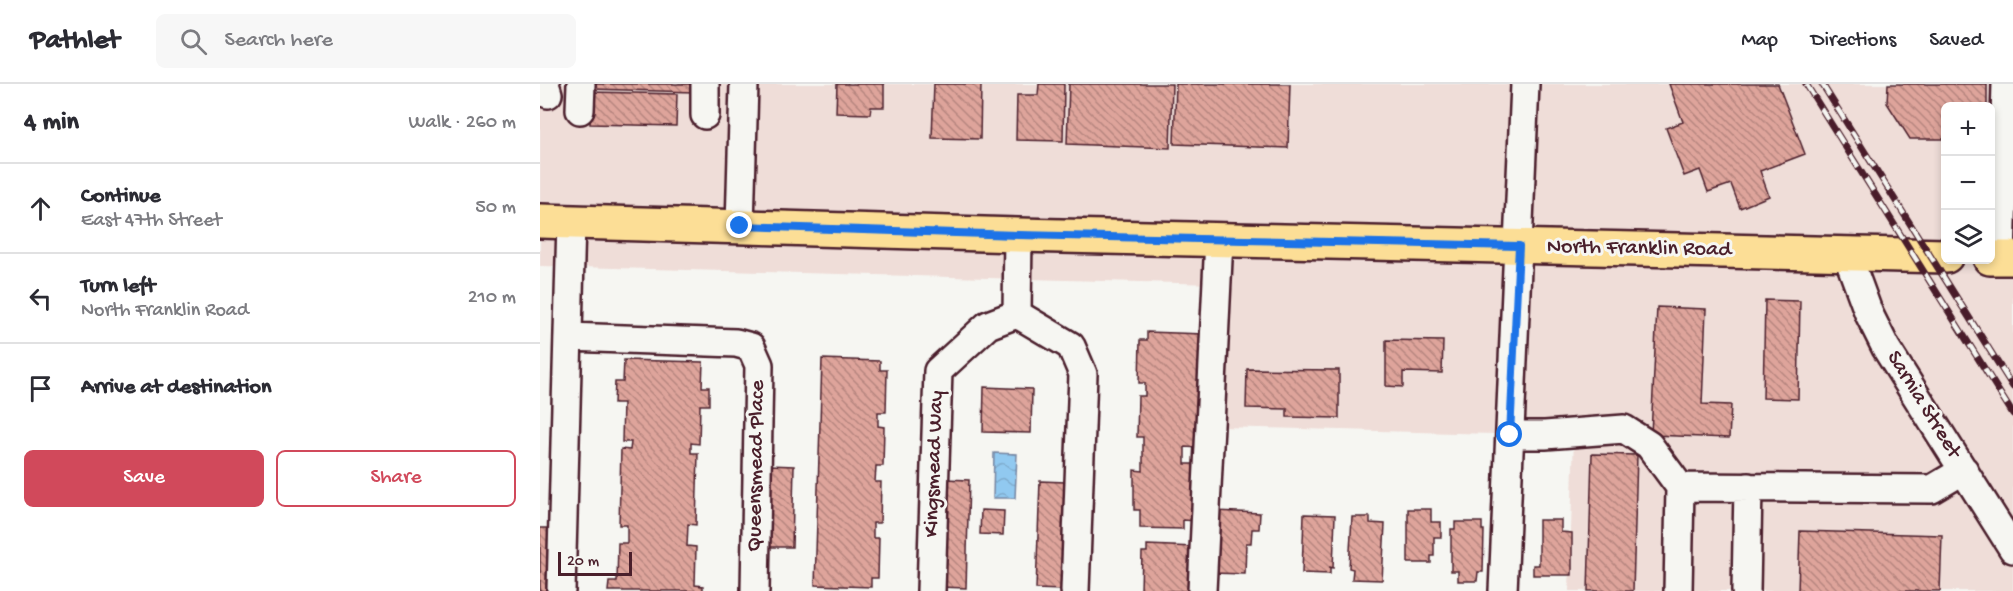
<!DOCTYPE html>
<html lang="en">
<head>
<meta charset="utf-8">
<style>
  body { margin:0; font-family:"Gochi Hand",sans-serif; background:#f7f7f7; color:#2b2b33 }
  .controls { position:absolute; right:18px; top:18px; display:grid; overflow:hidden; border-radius:9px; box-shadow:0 3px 9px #0003 }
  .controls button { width:54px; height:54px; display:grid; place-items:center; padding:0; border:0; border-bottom:2px solid #e1e1e2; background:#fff; color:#2b2b33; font:30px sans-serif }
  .scale { position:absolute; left:18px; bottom:15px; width:74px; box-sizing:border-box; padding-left:6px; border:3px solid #4a1f2b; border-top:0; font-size:16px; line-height:21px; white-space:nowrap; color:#4a1f2b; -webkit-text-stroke:4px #f6f6f2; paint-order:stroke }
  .stop { position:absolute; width:18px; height:18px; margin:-14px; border:4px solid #1a73e8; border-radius:50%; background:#fff }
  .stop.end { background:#1a73e8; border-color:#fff; box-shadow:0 2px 6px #0008 }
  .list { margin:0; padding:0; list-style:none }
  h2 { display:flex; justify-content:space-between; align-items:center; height:78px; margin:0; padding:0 24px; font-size:26px }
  h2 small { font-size:20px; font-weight:400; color:#7c7c81 }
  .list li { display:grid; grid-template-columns:39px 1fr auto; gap:18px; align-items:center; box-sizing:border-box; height:90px; padding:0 24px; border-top:2px solid #e1e1e2 }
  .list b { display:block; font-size:22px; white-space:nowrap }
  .list p { margin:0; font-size:20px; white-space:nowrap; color:#7c7c81 }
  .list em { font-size:20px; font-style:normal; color:#7c7c81 }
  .actions { display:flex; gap:12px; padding:18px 24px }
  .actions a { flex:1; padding:14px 0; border:2px solid #d1495b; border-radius:9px; text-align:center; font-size:21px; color:#d1495b }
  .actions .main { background:#d1495b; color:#fff }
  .icon { flex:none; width:33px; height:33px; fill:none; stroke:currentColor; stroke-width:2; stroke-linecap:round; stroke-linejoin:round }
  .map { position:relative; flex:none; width:1473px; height:507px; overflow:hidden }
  header { display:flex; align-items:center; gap:36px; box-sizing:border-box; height:84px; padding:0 30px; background:#fff; border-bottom:2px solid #e1e1e2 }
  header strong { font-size:28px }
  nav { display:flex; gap:33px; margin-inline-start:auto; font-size:21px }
  .search { width:420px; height:54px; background:#f7f7f7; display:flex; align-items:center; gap:15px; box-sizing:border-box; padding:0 21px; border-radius:9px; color:#7c7c81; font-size:22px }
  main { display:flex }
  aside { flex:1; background:#fff }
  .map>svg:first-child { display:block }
  .built { fill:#efddd8; fill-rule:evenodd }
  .water { fill:url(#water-waves); stroke:#7585a1; stroke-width:1.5 }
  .building { fill:url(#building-back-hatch); stroke:#4a1f2b; stroke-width:1.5 }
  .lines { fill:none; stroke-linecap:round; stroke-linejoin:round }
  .minor-casing { stroke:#4a1f2b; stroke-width:32 }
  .major-casing { stroke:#4a1f2b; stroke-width:38 }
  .minor { stroke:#f6f6f2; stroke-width:27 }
  .major { stroke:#fcde96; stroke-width:33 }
  .rail-casing { stroke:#4a1f2b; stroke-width:7 }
  .rail { stroke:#f6f6f2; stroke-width:4.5; stroke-dasharray:14; stroke-linecap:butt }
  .route { stroke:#1a73e8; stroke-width:8 }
  .labels { text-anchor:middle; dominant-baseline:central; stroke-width:6; stroke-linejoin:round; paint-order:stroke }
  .street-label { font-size:22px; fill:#4a1f2b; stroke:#f6f6f2 }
</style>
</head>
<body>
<header>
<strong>Pathlet</strong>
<div class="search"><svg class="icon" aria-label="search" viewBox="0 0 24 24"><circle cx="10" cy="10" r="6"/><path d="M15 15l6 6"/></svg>Search here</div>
<nav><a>Map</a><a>Directions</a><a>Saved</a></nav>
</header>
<main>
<aside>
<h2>4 min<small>Walk · 260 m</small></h2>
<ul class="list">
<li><svg class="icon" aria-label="ahead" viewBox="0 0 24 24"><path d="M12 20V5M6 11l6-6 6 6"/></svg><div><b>Continue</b><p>East 47th Street</p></div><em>50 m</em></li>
<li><svg class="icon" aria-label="left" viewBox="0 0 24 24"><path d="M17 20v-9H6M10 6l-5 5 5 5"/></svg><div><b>Turn left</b><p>North Franklin Road</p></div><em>210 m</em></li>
<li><svg class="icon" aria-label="arrive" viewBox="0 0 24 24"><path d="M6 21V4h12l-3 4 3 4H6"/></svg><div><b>Arrive at destination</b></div></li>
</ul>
<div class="actions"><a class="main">Save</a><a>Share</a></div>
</aside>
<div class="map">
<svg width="1473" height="507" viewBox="0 0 1473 507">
  <defs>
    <pattern id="water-waves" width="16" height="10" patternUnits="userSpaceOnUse" patternTransform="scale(1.5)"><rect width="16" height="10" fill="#91c9f0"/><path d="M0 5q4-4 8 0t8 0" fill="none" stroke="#7facce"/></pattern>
    <pattern id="building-back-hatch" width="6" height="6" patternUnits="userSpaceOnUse" patternTransform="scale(1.5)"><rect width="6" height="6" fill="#dea49b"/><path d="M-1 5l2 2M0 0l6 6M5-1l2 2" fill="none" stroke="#b6857f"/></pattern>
  </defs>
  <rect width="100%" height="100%" fill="#f6f6f2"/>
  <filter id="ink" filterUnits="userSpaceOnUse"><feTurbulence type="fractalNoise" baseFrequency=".0167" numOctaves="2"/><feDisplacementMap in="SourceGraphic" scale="12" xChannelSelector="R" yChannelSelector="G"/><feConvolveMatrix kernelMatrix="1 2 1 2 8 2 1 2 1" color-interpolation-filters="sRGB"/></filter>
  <g filter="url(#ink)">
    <path class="built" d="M 0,0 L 1473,0 L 1473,507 L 1029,507 L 1034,352 L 679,343 L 675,200 L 0,182 ZM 1406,22 L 1450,22 L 1450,176 L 1406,176 Z"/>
    <path class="water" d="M 454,369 L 477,370 L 475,414 L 453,414 Z"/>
    <path class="building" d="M 52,0 L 153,0 L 153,8 L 52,5 Z
      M 297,0 L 344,0 L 344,23 L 331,23 L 330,30 L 296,29 Z
      M 394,0 L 441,0 L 440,55 L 392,54 Z
      M 499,0 L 524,0 L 523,57 L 476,56 L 477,11 L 498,11 Z
      M 529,0 L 632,0 L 630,64 L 527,60 Z
      M 636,0 L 750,0 L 748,64 L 634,60 Z
      M 1129,0 L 1238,0 L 1265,70 L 1220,87 L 1229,112 L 1200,124 L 1191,100 L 1168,108 L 1160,86 L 1144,92 L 1126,44 L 1143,38 Z
      M 1348,0 L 1447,0 L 1447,22 L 1406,22 L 1406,55 L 1370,55 L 1347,19 Z
      M 51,8 L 137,10 L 136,42 L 50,40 Z
      M 1225,216 L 1260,217 L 1258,315 L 1223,314 Z
      M 1117,223 L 1166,225 L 1162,320 L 1191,321 L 1189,354 L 1111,351 Z
      M 607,248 L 664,250 L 660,364 L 645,363 L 645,380 L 659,380 L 657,437 L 643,436 L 643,445 L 600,444 L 600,426 L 594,426 L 594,386 L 603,387 L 603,353 L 597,353 L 598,312 L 605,312 L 605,299 L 599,299 L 600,256 L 607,256 Z
      M 846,256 L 903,257 L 902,289 L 863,288 L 863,303 L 846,302 Z
      M 282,275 L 340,277 L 340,286 L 347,286 L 346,328 L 338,328 L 338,342 L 344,343 L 343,382 L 336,382 L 335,398 L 341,398 L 340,439 L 333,439 L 333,454 L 339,454 L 338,494 L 331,494 L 331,503 L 275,501 Z
      M 84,276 L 163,278 L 162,303 L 169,303 L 169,321 L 160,321 L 159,360 L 151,359 L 151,369 L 158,369 L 156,441 L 148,440 L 147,462 L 156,463 L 155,501 L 163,502 L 163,507 L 68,507 L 69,498 L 77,498 L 78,459 L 87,459 L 87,441 L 79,441 L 81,365 L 90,366 L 91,358 L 82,358 L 83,319 L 74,319 L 75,298 L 83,298 Z
      M 707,285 L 799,286 L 799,334 L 747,333 L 747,325 L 706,324 Z
      M 444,303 L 492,305 L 491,349 L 443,348 Z
      M 1052,370 L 1097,371 L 1093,507 L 1048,507 Z
      M 229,381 L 254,382 L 252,463 L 227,463 Z
      M 404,395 L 429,396 L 426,504 L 400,503 Z
      M 500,397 L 525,398 L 522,506 L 496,505 Z
      M 868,425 L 891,425 L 891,438 L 901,438 L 901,453 L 894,453 L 894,472 L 891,472 L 891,479 L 868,479 Z
      M 441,426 L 464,427 L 463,451 L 440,450 Z
      M 674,427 L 720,429 L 719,445 L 712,445 L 711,459 L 706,459 L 705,490 L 672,489 Z
      M 764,430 L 795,431 L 793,484 L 790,483 L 790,490 L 762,489 Z
      M 812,433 L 830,433 L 830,439 L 845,440 L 842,496 L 812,495 L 813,485 L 809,484 Z
      M 999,436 L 1021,436 L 1021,448 L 1032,449 L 1032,491 L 993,491 L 993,481 L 999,481 Z
      M 915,438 L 942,438 L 942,446 L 944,446 L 943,488 L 938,488 L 937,497 L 918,497 L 918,487 L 911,487 L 911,445 L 915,445 Z
      M 0,444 L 8,444 L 6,507 L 0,507 Z
      M 1260,447 L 1402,451 L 1400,507 L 1258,507 Z
      M 607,461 L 655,463 L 654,507 L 601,507 L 602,468 L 607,468 Z"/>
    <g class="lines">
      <defs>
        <path id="minor" d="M 5,0 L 8,10
          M 40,26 L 41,0
          M 165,31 L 165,0
          M 200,142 L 204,0
          M 1307,170 L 1329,230 L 1346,264 L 1473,465
          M 1461,174 L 1466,0
          M 477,230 L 531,262 L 543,290 L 535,507
          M 28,253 L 196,259 L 211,263 L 219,281 L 215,507
          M 970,351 L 1005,351 L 1084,345 L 1109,361 L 1140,403
          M 21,507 L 31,138
          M 391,507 L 398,287 L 448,241 L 477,230 L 478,151
          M 662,507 L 679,155
          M 963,507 L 985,0
          M 1138,507 L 1140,403 L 1392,405 L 1424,386
          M 1206,507 L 1208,403"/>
        <path id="major" d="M 0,137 L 478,151 L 1406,172
          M 1450,174 L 1473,174"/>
      </defs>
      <use href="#minor" class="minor-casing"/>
      <use href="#major" class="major-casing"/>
      <use href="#minor" class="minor"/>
      <use href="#major" class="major"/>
      <defs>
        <path id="rail" d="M 1266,0 L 1473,330
          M 1282,0 L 1473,303"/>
      </defs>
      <use href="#rail" class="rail-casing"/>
      <use href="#rail" class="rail"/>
    </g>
  </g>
  <g class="lines" filter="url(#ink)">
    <path class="route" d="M 200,142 L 478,151 L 979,162 L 970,351"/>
  </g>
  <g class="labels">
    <g class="street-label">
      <text transform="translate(1099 165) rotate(1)">North Franklin Road</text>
      <text transform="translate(1383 321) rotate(58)">Sarnia Street</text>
      <text transform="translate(395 380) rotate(-88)">Kingsmead Way</text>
      <text transform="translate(217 382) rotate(-89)">Queensmead Place</text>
    </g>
  </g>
</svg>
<div class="controls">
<button>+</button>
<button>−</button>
<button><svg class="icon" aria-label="layers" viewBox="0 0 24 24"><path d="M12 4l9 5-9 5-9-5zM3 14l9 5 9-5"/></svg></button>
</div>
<div class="scale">20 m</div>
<div class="stop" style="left:970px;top:351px"></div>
<div class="stop end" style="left:200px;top:142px"></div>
</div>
</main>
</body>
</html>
